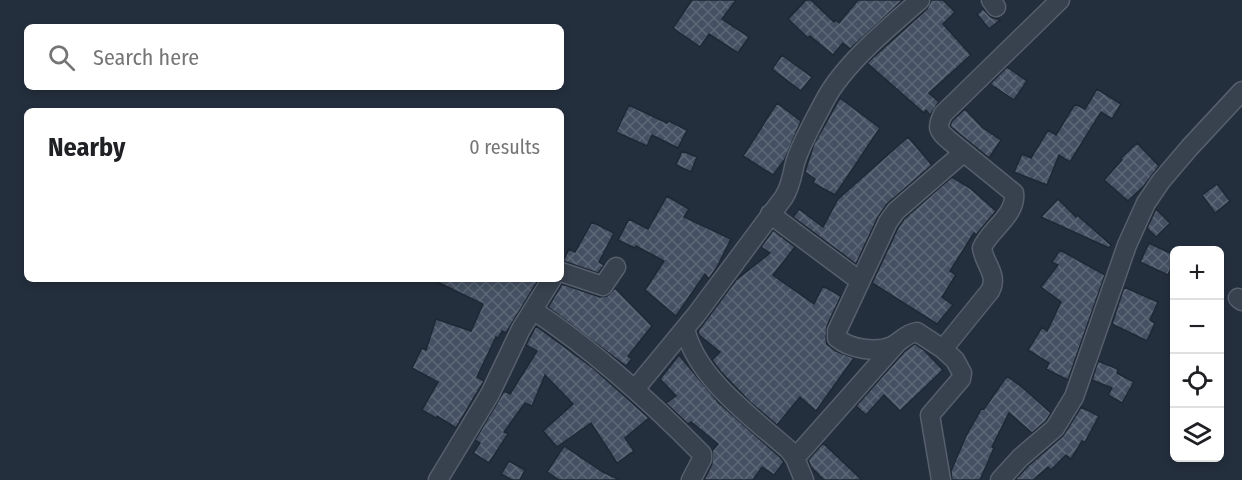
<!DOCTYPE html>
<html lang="en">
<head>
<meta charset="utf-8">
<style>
  body { margin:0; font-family:"Fira Sans Condensed",sans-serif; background:#f6f6f6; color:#202124 }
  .controls { position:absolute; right:18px; bottom:18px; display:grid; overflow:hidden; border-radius:9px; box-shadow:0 3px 9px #0003 }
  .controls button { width:54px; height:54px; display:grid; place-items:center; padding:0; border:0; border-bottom:2px solid #e0e0e0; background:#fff; color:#202124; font:30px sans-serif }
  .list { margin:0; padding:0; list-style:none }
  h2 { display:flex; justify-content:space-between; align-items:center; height:78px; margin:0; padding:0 24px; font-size:26px }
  h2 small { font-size:20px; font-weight:400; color:#757577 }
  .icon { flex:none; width:33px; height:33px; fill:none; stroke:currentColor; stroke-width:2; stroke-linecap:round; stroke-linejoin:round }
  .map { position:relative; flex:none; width:1242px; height:480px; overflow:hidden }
  .search { position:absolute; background:#fff; box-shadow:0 3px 9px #0003; left:24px; top:24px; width:540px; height:66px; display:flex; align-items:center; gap:15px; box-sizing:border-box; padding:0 21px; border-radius:9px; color:#757577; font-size:22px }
  .panel { position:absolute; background:#fff; box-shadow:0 3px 9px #0003; left:24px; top:108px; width:540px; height:174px; border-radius:9px }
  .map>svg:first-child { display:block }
  .building { fill:url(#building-cross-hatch); stroke:#1f2835; stroke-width:1.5 }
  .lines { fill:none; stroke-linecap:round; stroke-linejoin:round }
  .street-casing { stroke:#565f6c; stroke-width:21 }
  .street { stroke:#38414e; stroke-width:18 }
</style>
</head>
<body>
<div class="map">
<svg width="1242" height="480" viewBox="0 0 1242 480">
  <defs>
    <pattern id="building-cross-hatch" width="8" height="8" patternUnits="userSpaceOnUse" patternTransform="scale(1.5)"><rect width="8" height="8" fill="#455162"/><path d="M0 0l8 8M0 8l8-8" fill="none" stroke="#5d6877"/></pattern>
  </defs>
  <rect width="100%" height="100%" fill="#242f3e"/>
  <path class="building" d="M 692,0 L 736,0 L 722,19 L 749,37 L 738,53 L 709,34 L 700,47 L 673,28 Z
    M 806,0 L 811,0 L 834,22 L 836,20 L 839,23 L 858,0 L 903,0 L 850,49 L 843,43 L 833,55 L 810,36 L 808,38 L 788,19 Z
    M 931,0 L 943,0 L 955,12 L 943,24 L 971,55 L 929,93 L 939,102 L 930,115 L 926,110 L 924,113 L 867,63 L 927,9 Z
    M 983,9 L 991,17 L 1000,20 L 989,29 L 977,14 Z
    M 782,55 L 812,77 L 801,91 L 772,69 Z
    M 1007,67 L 1027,81 L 1014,100 L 990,84 Z
    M 1097,89 L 1121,104 L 1112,119 L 1101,112 L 1070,162 L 1059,155 L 1047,185 L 1014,172 L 1022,154 L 1031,158 L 1048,130 L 1056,135 L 1075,104 L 1085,109 Z
    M 840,98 L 880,128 L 835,195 L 813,183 L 815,179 L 805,172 L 814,144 Z
    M 777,103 L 801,121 L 785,159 L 773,175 L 743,156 Z
    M 629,105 L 667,123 L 669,121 L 687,130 L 678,148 L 652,135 L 647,146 L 616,132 Z
    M 965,109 L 983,128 L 1001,140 L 989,158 L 950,126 L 952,121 Z
    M 908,137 L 932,165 L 887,204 L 878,217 L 856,264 L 793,217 L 799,209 L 823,227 L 838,199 Z
    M 1137,143 L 1159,166 L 1144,186 L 1128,201 L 1104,180 L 1122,160 L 1121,158 Z
    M 682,151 L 697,157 L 691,172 L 676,165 Z
    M 952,177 L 970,188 L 996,211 L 976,235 L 974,233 L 950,271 L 956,275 L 942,297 L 953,305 L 937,324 L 872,283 L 898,228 L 904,219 Z
    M 1217,184 L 1230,201 L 1215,213 L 1202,195 Z
    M 667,196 L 689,209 L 684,217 L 731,239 L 717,267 L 709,279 L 705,274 L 676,316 L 645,290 L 664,261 L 636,246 L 635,248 L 618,240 L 629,219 L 648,229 Z
    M 1058,199 L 1076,217 L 1077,215 L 1111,245 L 1109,248 L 1041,217 Z
    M 1156,209 L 1170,223 L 1156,237 L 1147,228 Z
    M 592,222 L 614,233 L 599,262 L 604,265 L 598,273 L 563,261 L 569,249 L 575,252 Z
    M 773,230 L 795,247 L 773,275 L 814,304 L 823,286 L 841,296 L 827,326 L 826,339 L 827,344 L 836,351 L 854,358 L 816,411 L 800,397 L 777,425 L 750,402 L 721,372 L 712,360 L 720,352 L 699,335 L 698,331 L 736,280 L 770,253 L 761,247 Z
    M 1149,243 L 1174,255 L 1174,262 L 1168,275 L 1140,262 Z
    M 1060,250 L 1105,275 L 1068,380 L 1046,369 L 1049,363 L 1028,350 L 1042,327 L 1047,331 L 1061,302 L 1041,287 L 1058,265 L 1052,262 Z
    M 431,279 L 539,279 L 506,333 L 502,331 L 498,338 L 496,337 L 477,377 L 484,381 L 456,428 L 437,416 L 436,418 L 422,410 L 438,382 L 412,368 L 422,348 L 426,350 L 436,319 L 471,331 L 483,304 Z
    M 562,284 L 600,297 L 607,296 L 615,288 L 652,326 L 628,356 L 632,359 L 626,366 L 548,307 Z
    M 1124,287 L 1158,302 L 1150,320 L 1155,323 L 1147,341 L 1112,324 Z
    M 536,326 L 593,368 L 649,418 L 625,438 L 634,451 L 617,463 L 591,423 L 557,447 L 543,431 L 573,404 L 545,375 L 532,406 L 525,403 L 504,432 L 508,434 L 489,463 L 473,453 L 480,443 L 475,440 L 504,391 L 510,394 L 537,351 L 526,345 Z
    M 915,344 L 924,350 L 943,370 L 900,411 L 884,395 L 866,415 L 856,406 L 905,351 Z
    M 679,355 L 719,403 L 781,458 L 784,462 L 774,475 L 762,467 L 753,480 L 704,480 L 712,464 L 712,451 L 718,444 L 691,422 L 688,424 L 666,403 L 676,396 L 660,379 Z
    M 1098,361 L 1118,369 L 1117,373 L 1134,382 L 1122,403 L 1108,395 L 1112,388 L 1092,380 Z
    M 1007,376 L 1022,387 L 1051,413 L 1046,421 L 1032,433 L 1009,413 L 992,447 L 994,448 L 980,480 L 952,480 L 951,471 L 966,436 L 982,408 L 984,409 Z
    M 1081,407 L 1099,416 L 1085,442 L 1082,441 L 1071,459 L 1066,455 L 1051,470 L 1048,467 L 1033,480 L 1015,480 L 1028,466 L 1063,436 Z
    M 823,443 L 862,480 L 824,480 L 811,467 L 808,460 Z
    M 564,446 L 603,472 L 620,480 L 559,480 L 547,472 Z
    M 509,461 L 525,470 L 520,480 L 512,480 L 501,474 Z"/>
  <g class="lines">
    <defs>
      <path id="street" d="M 991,0 L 996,7
        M 963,153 L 896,211 L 888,222 L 837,331 L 837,338 C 850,349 876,353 892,346 C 902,341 905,334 917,332 L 943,349 L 990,291 C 999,275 984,264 982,248 C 989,230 1017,215 1014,193 L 950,141 C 938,130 936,129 943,114 L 1060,0
        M 770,214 L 860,281
        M 561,272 L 603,286 L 616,267
        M 1238,298 L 1242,301
        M 533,310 C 595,351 650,401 702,454 L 702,459 L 691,480
        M 685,328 C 695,377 753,418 789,450 L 795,458 L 804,480
        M 635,389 L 696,315 L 784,197 C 791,186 792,175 795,163 C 800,145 816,117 825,100 C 844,64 889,27 920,0
        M 795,458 L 897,343
        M 438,480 L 490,394 L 521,329 L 552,279
        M 941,480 L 930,415 L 961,379 L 962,373 L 955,360 L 943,349
        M 1000,480 L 1020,458 L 1055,428 L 1074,397 L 1127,245 L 1146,203 L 1161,181 L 1190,147 L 1242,91"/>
    </defs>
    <use href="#street" class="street-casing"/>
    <use href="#street" class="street"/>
  </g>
</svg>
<div class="controls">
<button>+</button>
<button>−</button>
<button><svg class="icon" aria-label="locate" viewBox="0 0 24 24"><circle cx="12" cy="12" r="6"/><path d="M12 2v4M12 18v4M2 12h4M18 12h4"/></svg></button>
<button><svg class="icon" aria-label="layers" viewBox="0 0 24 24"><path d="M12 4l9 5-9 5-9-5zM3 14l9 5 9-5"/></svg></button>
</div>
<div class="search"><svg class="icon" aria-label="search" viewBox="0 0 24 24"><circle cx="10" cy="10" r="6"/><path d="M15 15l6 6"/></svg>Search here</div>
<section class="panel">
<h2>Nearby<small>0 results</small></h2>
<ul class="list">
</ul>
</section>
</div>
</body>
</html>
